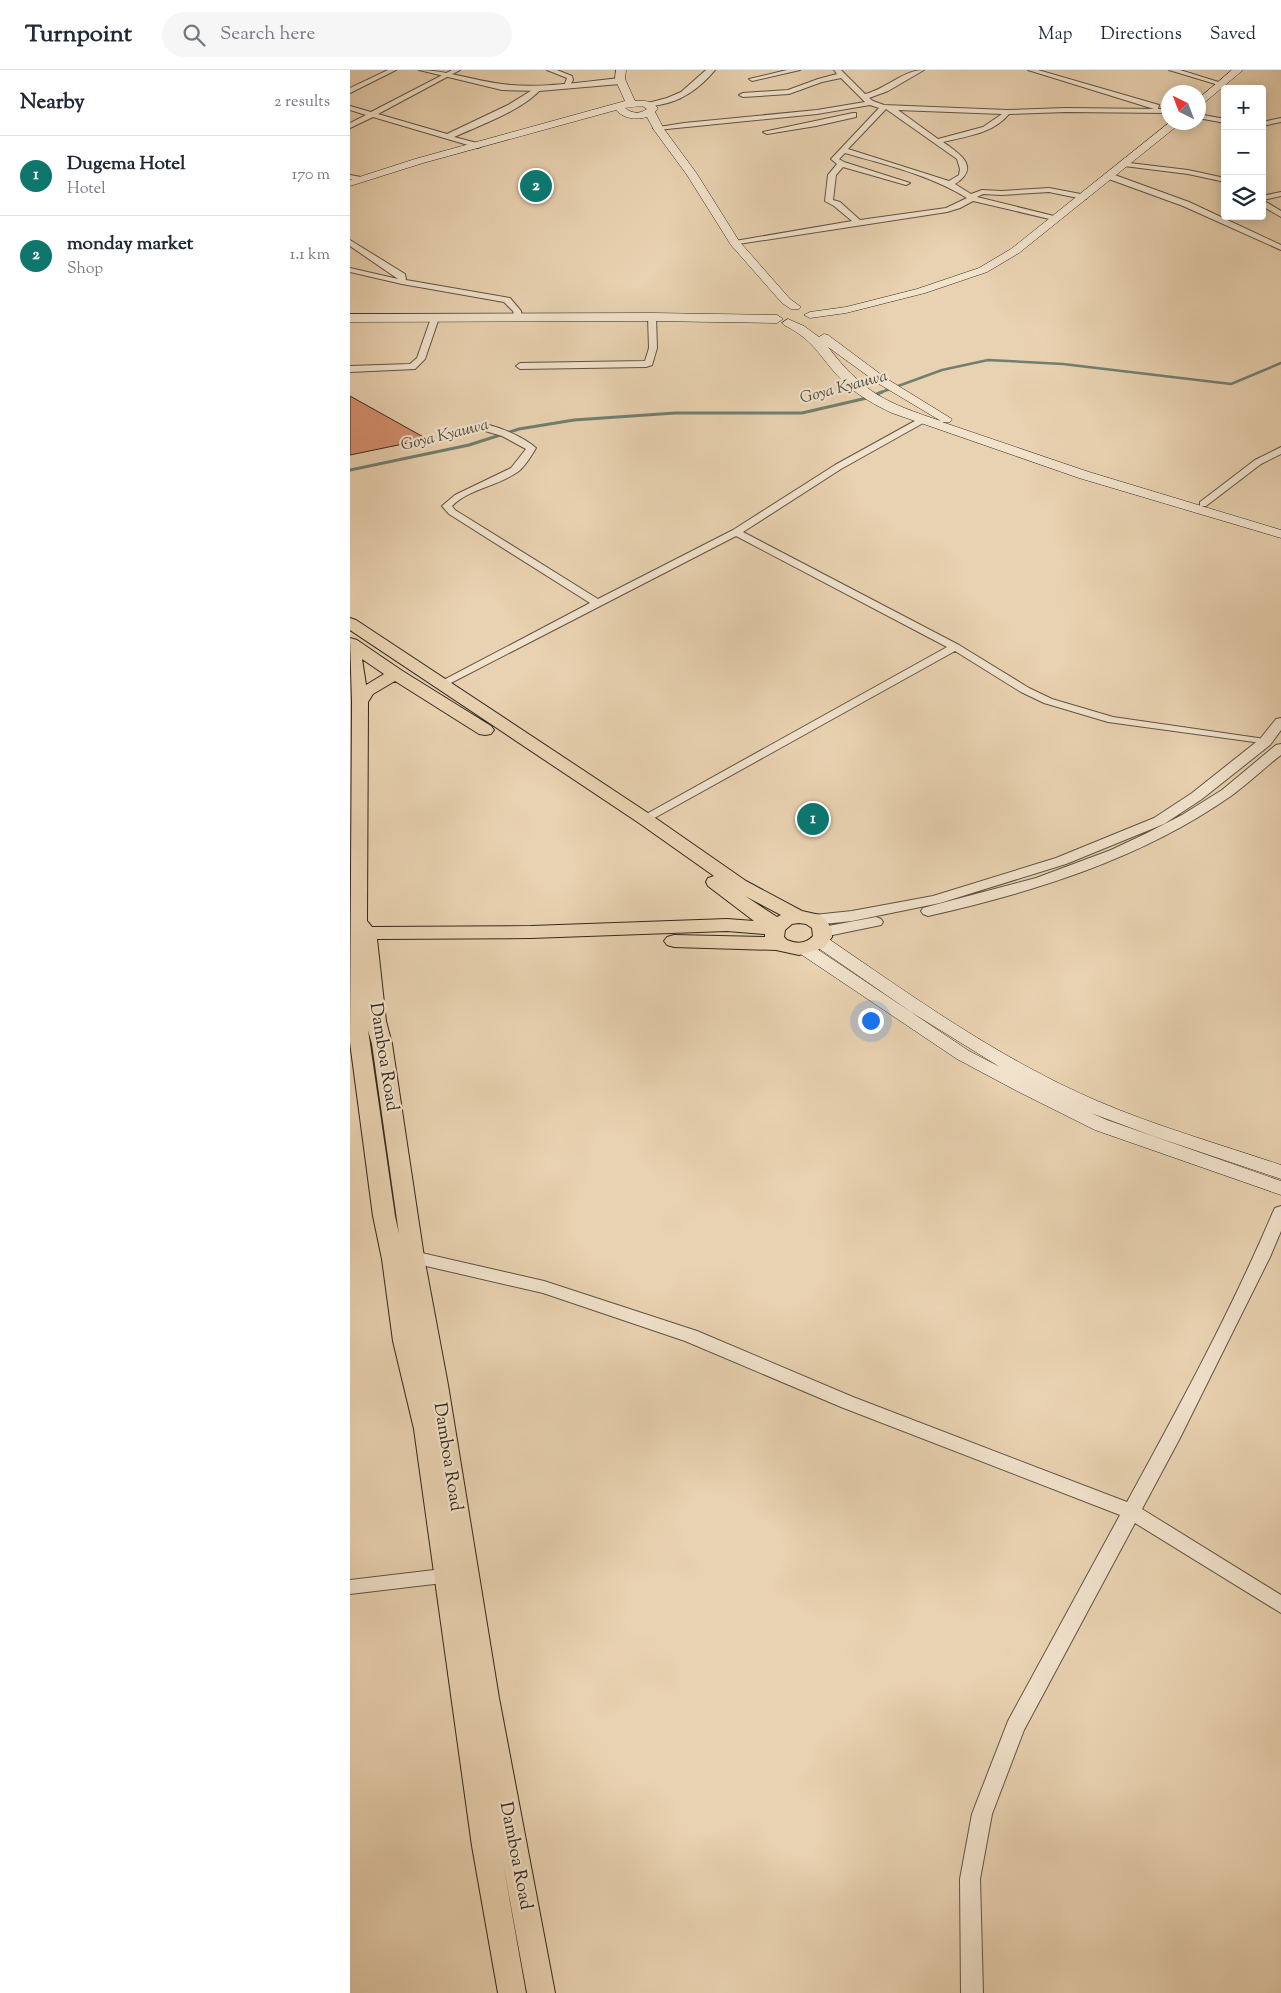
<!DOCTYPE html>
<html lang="en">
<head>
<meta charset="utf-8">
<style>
  body { margin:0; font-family:"Sorts Mill Goudy",serif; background:#f6f6f7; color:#1f2937 }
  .controls { position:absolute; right:15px; top:15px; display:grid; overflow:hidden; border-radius:5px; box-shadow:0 2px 12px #0003 }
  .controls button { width:45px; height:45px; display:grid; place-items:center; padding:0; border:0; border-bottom:1px solid #e0e1e3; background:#fff; color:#1f2937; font:25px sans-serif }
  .compass { position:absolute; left:811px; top:15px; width:45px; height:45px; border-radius:50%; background:#fff; box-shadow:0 2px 12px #0003; rotate:318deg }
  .you { position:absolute; left:520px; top:950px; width:18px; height:18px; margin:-12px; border:4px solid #fff; border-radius:50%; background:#1a73e8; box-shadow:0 0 0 8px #1a73e833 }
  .badge { display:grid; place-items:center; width:32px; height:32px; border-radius:50%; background:#0f766e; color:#fff; font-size:16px; font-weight:700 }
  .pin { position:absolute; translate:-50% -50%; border:2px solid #fff; box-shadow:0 1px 5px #0006 }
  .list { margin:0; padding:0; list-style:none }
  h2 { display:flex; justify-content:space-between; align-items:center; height:65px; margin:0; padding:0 20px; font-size:21px }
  h2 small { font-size:16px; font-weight:400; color:#747a83 }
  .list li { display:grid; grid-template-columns:32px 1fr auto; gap:15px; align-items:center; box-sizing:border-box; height:80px; padding:0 20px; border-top:1px solid #e0e1e3 }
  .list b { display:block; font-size:19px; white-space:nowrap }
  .list p { margin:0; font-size:16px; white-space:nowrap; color:#747a83 }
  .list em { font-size:16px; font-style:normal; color:#747a83 }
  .icon { flex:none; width:28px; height:28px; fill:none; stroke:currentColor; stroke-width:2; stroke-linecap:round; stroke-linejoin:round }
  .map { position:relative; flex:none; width:931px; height:1923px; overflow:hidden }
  header { display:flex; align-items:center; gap:30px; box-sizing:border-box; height:70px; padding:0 25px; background:#fff; border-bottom:1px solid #e0e1e3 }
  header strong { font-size:24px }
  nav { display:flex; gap:28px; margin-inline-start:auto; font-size:18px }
  .search { width:350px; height:45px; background:#f6f6f7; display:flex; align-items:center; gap:12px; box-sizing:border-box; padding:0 18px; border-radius:28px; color:#747a83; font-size:19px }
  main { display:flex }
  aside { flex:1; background:#fff }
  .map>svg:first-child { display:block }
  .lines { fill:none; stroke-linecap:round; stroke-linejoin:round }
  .stream-far1 { stroke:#707f70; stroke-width:2.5 }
  .stream { stroke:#707f70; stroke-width:3 }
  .building { fill:#d79070; stroke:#32291e }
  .minor-casing { stroke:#605343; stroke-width:2 }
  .tertiary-casing { stroke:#605343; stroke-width:2 }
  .secondary-casing { stroke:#32291e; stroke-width:1 }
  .primary-casing { stroke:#32291e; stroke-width:2 }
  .minor { fill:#f1e2cc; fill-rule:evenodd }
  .tertiary { fill:#f1e2cc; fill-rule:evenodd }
  .secondary { fill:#f1e2cc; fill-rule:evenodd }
  .primary { fill:#e9d2b1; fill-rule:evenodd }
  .labels { text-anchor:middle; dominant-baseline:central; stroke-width:4.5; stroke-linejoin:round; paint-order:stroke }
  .far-water-label { font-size:16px; font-style:italic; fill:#4c4d40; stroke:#f1e2cc }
  .street-label { font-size:18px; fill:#32291e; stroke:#f1e2cc }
</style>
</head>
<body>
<header>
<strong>Turnpoint</strong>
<div class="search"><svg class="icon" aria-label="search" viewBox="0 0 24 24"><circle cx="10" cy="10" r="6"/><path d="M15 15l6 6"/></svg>Search here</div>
<nav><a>Map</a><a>Directions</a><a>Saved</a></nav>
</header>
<main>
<aside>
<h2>Nearby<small>2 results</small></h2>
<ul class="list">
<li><span class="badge">1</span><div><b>Dugema Hotel</b><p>Hotel</p></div><em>170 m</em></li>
<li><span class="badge">2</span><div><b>monday market</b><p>Shop</p></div><em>1.1 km</em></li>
</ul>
</aside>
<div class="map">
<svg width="931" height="1923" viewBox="0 0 931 1923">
  <rect width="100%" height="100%" fill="#e9d2b1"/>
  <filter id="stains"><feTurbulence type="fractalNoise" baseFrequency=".004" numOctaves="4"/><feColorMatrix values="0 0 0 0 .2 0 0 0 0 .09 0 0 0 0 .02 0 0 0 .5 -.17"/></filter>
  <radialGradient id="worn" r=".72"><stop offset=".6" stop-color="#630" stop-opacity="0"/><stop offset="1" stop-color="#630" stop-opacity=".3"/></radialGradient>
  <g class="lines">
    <path class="stream-far1" d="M 529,323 L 592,300 L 638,290 L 713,294 L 881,314 L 931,293"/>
    <path class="stream" d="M 0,400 L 119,375 L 169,359 L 224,350 L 325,343 L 452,343 L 517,328 L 532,322"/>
  </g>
  <path class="building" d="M 0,326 L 77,369 L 0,385 Z"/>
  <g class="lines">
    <defs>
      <path id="minor" d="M 38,0 L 46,0 L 0,23 L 0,18 Z
        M 102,0 L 110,0 L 28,44 L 97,64 L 158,35 L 187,17 L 192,18 C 173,40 131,55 104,67 L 131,74 L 132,76 L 128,78 L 23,47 L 0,58 L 0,53 L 16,45 L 0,40 L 0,36 L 21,42 Z
        M 197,0 L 207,0 L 222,6 L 223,10 L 219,17 L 214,16 L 217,8 Z
        M 437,0 L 450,0 L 402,11 L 399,9 Z
        M 484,0 L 491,0 L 515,24 C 536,19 553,0 574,0 L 538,21 L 519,28 L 523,31 L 534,35 L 657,40 L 716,38 L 804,39 L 678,0 L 688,0 L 809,35 L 808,39 L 818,39 L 818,43 L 716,42 L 659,44 C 642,64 617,66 593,72 C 610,84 631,97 605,114 L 621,124 L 632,120 L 652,121 L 699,118 L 736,125 L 736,129 L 733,129 L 699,122 L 652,125 L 633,124 L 627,127 L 708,147 L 708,151 L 623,131 L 610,138 L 597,142 L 382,175 L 382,171 L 385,171 L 502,151 L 484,136 L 475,131 L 478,105 L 487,94 L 481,89 L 529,38 L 520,35 L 467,44 L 307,60 L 303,58 L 334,53 L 467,40 L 515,32 L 491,8 L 472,12 L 439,24 L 393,27 L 389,25 L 393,23 L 438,20 L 468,9 L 487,4 ZM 536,39 L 607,89 L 610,99 L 609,105 L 599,111 L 498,79 ZM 548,40 L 652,44 L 633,57 L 588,69 ZM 495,83 C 536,95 580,105 617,128 L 596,138 L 510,150 L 490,132 L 483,130 L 486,105 L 493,97 L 556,115 L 560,113 L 494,92 L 489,89 Z
        M 819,0 L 830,0 L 875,14 L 872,16 Z
        M 503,43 L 506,43 L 506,47 L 466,56 L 417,64 L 413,62 Z
        M 848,44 L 875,49 L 875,53 L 848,48 Z
        M 931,48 L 931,52 L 912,56 L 912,52 Z
        M 771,92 L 838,100 L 875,108 L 875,112 L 838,104 L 774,96 L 770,94 Z
        M 756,104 L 762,104 L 839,132 L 931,175 L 931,180 L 833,136 L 756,108 Z
        M 0,105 L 11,107 L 12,109 L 8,111 L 0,109 Z
        M 931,122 L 931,126 L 913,130 L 931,141 L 931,147 L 912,136 L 912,126 Z
        M 0,170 L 55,204 L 56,210 L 160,228 L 171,241 L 172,248 L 165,250 L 163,241 L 154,232 L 52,214 L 0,202 L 0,198 L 48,209 L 0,176 Z
        M 302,244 L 306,247 L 307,278 L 302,295 L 296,297 L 170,299 L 166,296 L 170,293 L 295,291 L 299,278 L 298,247 Z
        M 85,245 L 89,248 L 75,289 L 65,299 L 0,302 L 0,296 L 60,294 L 67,288 L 81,248 Z
        M 572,347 L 576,350 L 575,352 L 491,399 L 393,462 L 609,575 L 679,618 L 702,629 L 763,647 L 915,669 L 919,670 L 920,672 L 919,674 L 758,652 L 694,633 L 671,622 L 605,581 L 299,751 L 291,751 L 289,749 L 291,747 L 597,577 L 386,466 L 95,616 L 91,617 L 86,614 L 240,533 L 99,444 L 92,436 L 105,425 L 161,398 L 176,379 L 152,366 L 125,358 L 125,354 C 141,352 174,367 186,378 C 181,386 176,395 169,401 C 149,416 120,418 102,436 L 105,440 L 248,529 L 383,460 L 485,395 Z
        M 931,377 L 931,384 L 911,394 L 856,436 L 850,436 L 850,432 L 905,390 Z
        M 101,1498 L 107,1500 L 109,1505 L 107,1510 L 101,1512 L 0,1524 L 0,1510 Z"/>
      <path id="tertiary" d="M 69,0 C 97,0 124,11 152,14 C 190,19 231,12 270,8 L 274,11 L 270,14 L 189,21 L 152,20 Z
        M 356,0 L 365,0 C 350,18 332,31 309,35 C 303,36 298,37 294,34 L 317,28 L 331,22 Z
        M 931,648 L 931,660 L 920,675 L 852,729 L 814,754 L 716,794 L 590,833 L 502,851 L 464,855 L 459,853 L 457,850 L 459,847 L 464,845 L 502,841 L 583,826 L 706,788 L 804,748 L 842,723 L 910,669 L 926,649 Z
        M 931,674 L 931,685 C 914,698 899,713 881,726 C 791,789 684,822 578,846 L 573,844 L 571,841 L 573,838 L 686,808 L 761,780 L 797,763 L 832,745 L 872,720 L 926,675 Z
        M 526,847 L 531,849 L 533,852 L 531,855 L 473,867 L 468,865 L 466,862 L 468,859 L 473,857 Z
        M 931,1136 L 931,1161 L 920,1187 L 830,1368 L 792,1439 L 931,1525 L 931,1543 L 785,1453 L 674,1660 L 642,1744 L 630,1809 L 633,1923 L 611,1923 L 610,1809 L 622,1744 L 658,1651 L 770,1445 L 491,1337 L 335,1271 L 193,1223 L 63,1193 L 54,1194 L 48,1192 L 46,1188 L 48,1184 L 63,1181 L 194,1211 L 347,1261 L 503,1327 L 777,1432 C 829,1337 881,1241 923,1142 L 925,1138 Z"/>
      <path id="secondary" d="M 266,0 L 276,0 L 275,9 L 285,31 C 294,30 302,31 308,38 L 305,42 L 314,59 L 347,104 L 389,171 L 440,229 L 451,237 L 449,239 L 441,239 L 432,233 L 381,175 L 337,105 L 304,60 L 297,47 C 286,50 274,49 266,40 L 73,93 L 0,116 L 0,110 L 65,89 L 275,31 L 265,9 ZM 292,36 L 297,39 C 290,44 282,44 275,38 Z
        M 882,0 L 893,0 L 848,38 L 848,29 Z
        M 820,52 L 832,52 L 669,183 L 637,202 L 575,223 L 496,243 L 460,248 L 454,245 L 460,242 L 496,237 L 567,219 L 629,198 L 661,179 Z
        M 302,243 L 427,245 L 433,249 L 427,253 L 302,251 L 0,252 L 0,244 Z
        M 438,249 L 454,256 L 469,267 L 474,264 L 478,265 L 537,309 L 602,349 L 600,352 L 592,352 L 739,402 L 931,460 L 931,468 L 729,408 L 542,343 C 525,335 509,326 496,314 C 470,290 468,272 434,255 L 432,253 ZM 478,277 L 529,314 L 591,351 C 537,333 514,324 478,277 Z
        M 470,866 L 476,867 C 562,926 648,988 745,1030 C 805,1056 869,1074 931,1095 L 931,1109 L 803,1066 L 741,1043 L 757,1050 L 931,1111 L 931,1125 L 745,1060 L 665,1020 L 607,989 L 449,883 L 447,879 L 449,875 L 455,873 L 461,875 L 619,981 L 650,997 L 561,942 L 464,875 L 462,871 L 464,867 Z"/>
      <path id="primary" d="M 0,548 L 6,550 L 301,745 L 396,811 L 452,841 L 470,845 L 475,849 L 482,859 L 482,867 L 474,878 L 449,885 L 426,880 L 324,877 L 317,875 L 314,871 L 317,867 L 324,865 L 415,867 L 415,864 L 377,861 L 181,868 L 27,869 L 36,951 L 42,974 L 74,1187 L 98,1315 L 149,1628 L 205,1923 L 177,1923 L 153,1793 L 176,1923 L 148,1923 L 122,1776 L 64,1359 L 43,1271 L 32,1189 L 23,1146 L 0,972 L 2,632 L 0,568 L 7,570 L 51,600 L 141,656 L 144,660 L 141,664 L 135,665 L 129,664 L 45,611 L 23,624 L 18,632 L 17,851 L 22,857 L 181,856 L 377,849 L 404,851 L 358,816 L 356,812 L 358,808 L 364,806 L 289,753 L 0,560 ZM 12,589 L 34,604 L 16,615 ZM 395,826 L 431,845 L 427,847 ZM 449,853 L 456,854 L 462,858 L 463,866 C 456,874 446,874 437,870 L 434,867 L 435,860 L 442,854 ZM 18,960 L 22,974 L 49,1164 L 45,1146 Z"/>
    </defs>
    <use href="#minor" class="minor-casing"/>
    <use href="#tertiary" class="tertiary-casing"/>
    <use href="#secondary" class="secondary-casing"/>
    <use href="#primary" class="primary-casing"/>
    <use href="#minor" class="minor"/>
    <use href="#tertiary" class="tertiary"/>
    <use href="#secondary" class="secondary"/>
    <use href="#primary" class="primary"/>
  </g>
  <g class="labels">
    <g class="far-water-label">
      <text transform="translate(494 318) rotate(-15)">Goya Kyauwa</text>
      <text transform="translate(95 366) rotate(-14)">Goya Kyauwa</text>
    </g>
    <g class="street-label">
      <text transform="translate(33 987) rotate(81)">Damboa Road</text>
      <text transform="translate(97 1387) rotate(81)">Damboa Road</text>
      <text transform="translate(165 1786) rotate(79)">Damboa Road</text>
    </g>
  </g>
  <rect width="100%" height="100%" filter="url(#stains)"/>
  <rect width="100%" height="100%" fill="url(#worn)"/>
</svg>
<div class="controls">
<button>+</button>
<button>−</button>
<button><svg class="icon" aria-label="layers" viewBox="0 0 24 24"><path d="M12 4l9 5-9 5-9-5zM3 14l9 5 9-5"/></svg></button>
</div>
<svg class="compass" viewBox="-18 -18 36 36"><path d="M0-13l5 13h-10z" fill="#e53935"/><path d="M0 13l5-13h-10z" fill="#747a83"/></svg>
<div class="you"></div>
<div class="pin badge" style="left:463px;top:749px">1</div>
<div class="pin badge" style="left:186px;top:116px">2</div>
</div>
</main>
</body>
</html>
